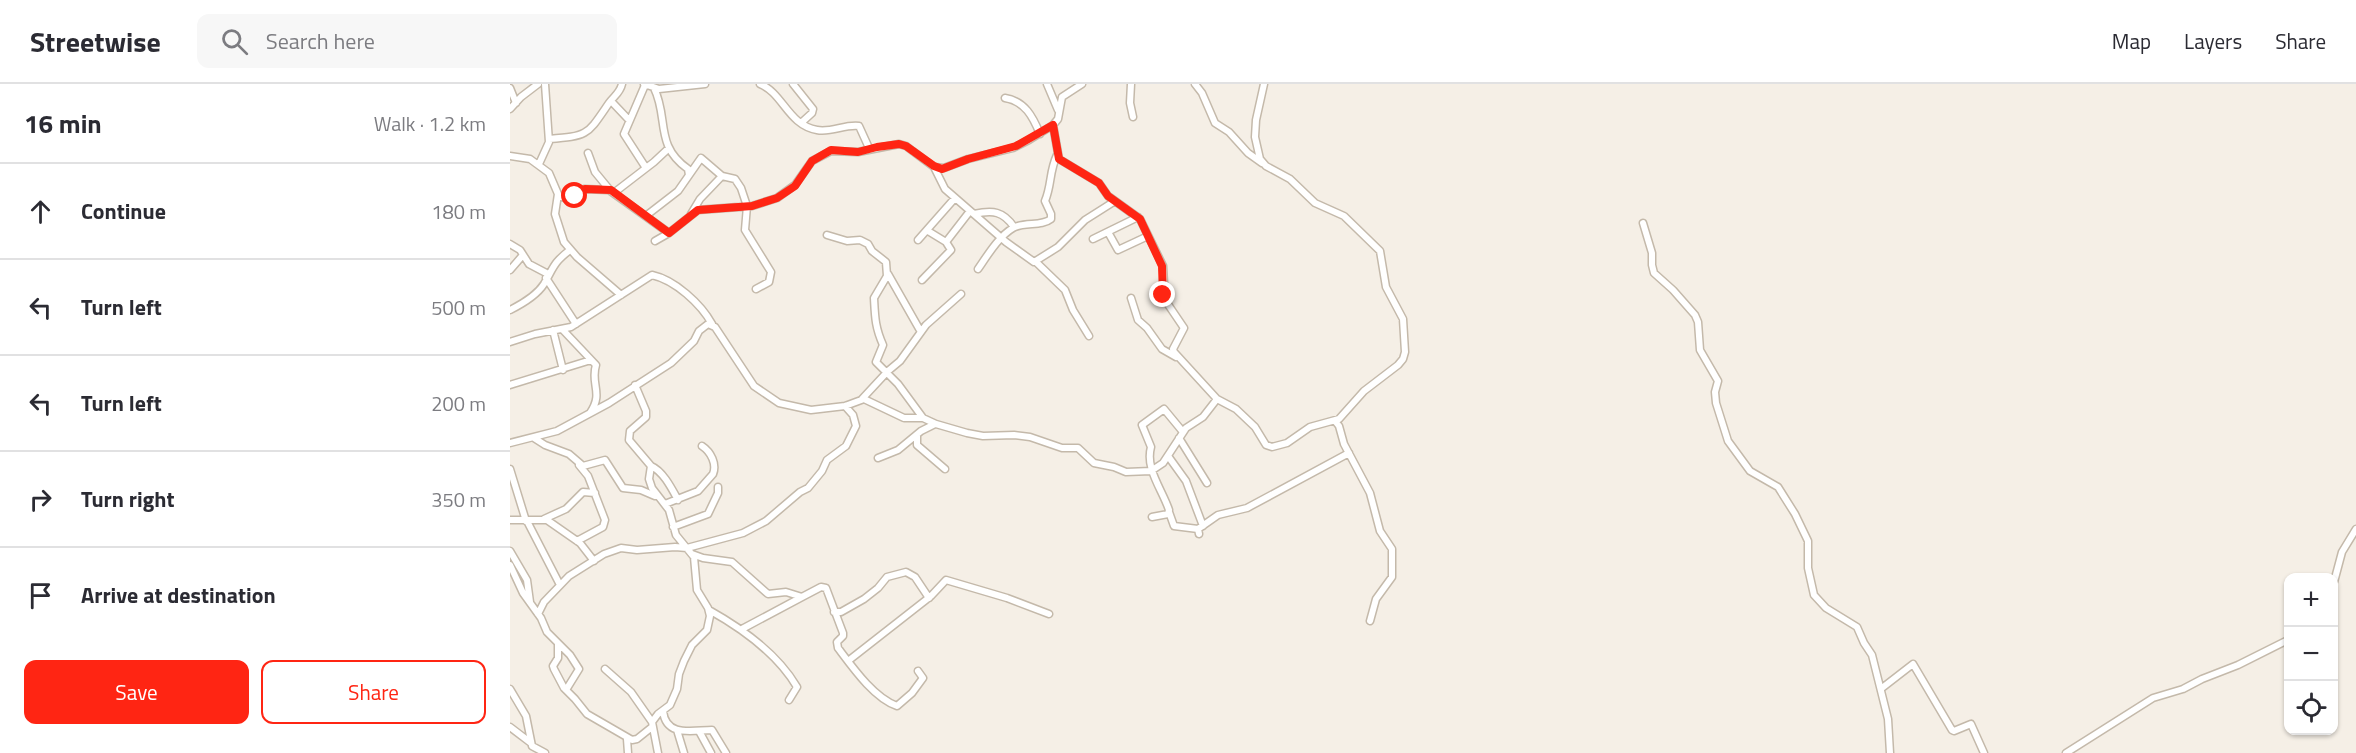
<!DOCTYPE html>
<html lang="en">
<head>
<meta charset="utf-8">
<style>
  body { margin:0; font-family:"Titillium Web",sans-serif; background:#f7f7f7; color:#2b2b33 }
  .controls { position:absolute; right:18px; bottom:18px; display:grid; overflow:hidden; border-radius:12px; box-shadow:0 2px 4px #0004 }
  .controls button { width:54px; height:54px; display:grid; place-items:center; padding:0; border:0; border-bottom:2px solid #e1e1e2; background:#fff; color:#2b2b33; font:30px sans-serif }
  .stop { position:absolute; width:18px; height:18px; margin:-14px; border:4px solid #ff2513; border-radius:50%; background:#fff }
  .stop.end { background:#ff2513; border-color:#fff; box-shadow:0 2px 6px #0008 }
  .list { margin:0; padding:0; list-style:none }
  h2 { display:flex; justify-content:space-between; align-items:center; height:78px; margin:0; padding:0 24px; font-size:26px }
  h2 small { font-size:20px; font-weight:400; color:#7c7c81 }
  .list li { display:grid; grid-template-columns:39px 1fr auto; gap:18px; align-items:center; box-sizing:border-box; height:96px; padding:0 24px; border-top:2px solid #e1e1e2 }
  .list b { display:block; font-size:22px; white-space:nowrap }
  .list em { font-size:20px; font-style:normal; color:#7c7c81 }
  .actions { display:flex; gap:12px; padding:18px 24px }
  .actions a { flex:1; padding:14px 0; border:2px solid #ff2513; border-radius:12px; text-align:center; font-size:21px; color:#ff2513 }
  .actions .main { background:#ff2513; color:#fff }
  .icon { flex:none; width:33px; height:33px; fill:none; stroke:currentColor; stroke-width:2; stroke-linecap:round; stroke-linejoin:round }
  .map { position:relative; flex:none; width:1846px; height:669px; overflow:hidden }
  header { display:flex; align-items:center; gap:36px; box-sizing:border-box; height:84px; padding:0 30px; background:#fff; border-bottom:2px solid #e1e1e2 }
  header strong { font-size:28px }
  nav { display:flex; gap:33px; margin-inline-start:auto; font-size:21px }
  .search { width:420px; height:54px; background:#f7f7f7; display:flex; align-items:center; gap:15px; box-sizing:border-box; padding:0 21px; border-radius:12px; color:#7c7c81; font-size:22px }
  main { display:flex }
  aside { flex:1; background:#fff }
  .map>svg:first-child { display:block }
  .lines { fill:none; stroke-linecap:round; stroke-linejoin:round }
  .minor-casing { stroke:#c4b9aa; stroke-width:9 }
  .minor { stroke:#fff; stroke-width:6 }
  .route { stroke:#ff2513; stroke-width:8 }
</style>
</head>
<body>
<header>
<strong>Streetwise</strong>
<div class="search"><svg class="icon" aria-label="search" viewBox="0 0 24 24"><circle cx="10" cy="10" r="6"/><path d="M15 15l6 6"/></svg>Search here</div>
<nav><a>Map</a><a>Layers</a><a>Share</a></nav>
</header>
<main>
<aside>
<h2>16 min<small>Walk · 1.2 km</small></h2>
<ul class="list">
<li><svg class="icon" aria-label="ahead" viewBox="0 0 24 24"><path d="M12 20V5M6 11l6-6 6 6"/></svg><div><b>Continue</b></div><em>180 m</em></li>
<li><svg class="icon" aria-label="left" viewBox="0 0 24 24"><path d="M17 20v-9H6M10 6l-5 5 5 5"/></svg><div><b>Turn left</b></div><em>500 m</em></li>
<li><svg class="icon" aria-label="left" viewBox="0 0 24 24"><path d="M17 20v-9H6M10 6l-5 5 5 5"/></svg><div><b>Turn left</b></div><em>200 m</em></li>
<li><svg class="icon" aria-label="right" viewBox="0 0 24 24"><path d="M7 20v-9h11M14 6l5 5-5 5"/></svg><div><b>Turn right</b></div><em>350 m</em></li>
<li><svg class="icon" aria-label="arrive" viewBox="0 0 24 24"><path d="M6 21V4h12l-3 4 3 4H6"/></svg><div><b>Arrive at destination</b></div></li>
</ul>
<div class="actions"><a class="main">Save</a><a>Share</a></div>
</aside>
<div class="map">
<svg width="1846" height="669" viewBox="0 0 1846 669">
  <rect width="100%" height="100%" fill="#f5efe6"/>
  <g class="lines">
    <defs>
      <path id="minor" d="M 134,0 L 149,5 L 195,0
        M 250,0 C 273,9 278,41 307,46 C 321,49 335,40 349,42 L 359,64
        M 283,0 L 303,25 L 302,29 L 291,39
        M 537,0 L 548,26
        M 621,0 L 620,19 L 623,33
        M 685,0 L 692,9 L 705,39 L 719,48 L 738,69 L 752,79
        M 135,1 L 114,50 L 136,84
        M 0,4 L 6,19
        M 144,4 C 159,34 144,61 178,85 L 179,91
        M 495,14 C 515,17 523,33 530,50
        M 101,17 L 119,36
        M 0,25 L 11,13 L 28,0
        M 543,41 L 549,75 L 589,99 L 598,112 L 630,135 L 653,182 L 655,216 L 674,244 L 663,265 L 664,268 L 707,315 L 726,325 L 745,343 L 756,361 L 762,363 L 777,359 L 800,343 L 829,335 L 854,307 L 888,281 L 893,275 L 895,268 L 893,235 L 876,203 L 870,167 L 834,132 L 805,119 L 780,95 L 756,82 L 750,75 L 745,53 L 746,36 L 754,0
        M 39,55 C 79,52 77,51 99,19 C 104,12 110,9 112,0
        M 78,69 L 85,88 L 99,105
        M 0,72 L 20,75 L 39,89 L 48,110 L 45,130 L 54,158 L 67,173 L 111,211
        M 29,80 L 39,58 L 35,0
        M 424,83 L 435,105 L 496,158 L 524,178 L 548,163 L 575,136 L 605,117
        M 105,108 L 144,78 L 159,64
        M 48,112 L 58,115 L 74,105 L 99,106 L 159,149
        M 181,130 L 190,115 L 212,92 L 225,95 L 231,104 L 237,122 L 235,146 L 261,188 L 259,198 L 246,205
        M 464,130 C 483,126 493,127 504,143
        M 137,131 L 168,107 L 191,74 L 212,92
        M 1133,139 L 1142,169 L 1142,181 L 1144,189 L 1163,206 L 1185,231 L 1188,238 L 1190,266 L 1208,297 L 1205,308 L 1206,319 L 1218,357 L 1240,387 L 1268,403 L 1285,430 L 1298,457 L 1298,484 L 1304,511 L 1316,524 L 1347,543 L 1354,559 L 1362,571 L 1378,635 L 1380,669
        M 598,148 L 608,166 L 638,152
        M 317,151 L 337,157 L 350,156 L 358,160 L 362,167 L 376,178 L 377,192 L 364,214 C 365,233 365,243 373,261 L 366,278 L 388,300 L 413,334
        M 583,155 L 628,133
        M 408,156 L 445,114
        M 145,157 L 159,149 L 188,126 L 242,122 L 267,114 L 285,101 L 302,77 L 321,67 L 348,68 L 389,60 L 396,62 L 424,83 L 434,84 L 458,75 L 503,64 L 519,56 L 543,41 L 548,35 L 552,13 L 572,0
        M 436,158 L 460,127
        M 0,160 L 10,166 L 19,180 L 38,190
        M 526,178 L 555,206 L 563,226 L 579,252
        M 468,185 C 477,172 489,152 503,144 C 515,137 531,143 541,135 L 541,130 L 535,117 C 542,100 539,88 547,71
        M 0,186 L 13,171
        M 378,190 L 411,248
        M 36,194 L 66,240
        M 412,196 L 441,166 L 436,158 L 418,147
        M 621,214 L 628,236 L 637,244 L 652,265 L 666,273
        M 0,226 C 12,220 27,211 34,200 C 44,183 43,179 60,166
        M 52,245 L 86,281 C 80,300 94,309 80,329
        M 43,246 L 53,286
        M 0,258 L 25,250 L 61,243 L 142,191 C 165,196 191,220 202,240
        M 0,301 L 81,276
        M 125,301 L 136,327 L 136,333 L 120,347 L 119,356 L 141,382 L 139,395 L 142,404 L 159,426 L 166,451 L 184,473 L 187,506 L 198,524 L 200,532 L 197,546 L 182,561 L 174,577 L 169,590 L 167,605 L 160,621 L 148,630 L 142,638 L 148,669
        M 352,315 L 378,287 L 390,277 L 416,241 L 451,210
        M 825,337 L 829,342 L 834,360 L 860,409 L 870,447 L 882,465 L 882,493 L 866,515 L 860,537
        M 407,352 L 407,361 L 435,385
        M 24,354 L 35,361 L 59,370 L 73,382 L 95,376 L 113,404 L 131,406 L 145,412
        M 669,354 L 697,399
        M 0,359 L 47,347 L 99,319 L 161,279 L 184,257 L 189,247 L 198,240 L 205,243 L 244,302 L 269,319 L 301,326 L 335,322 L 354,315 L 394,334 L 413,334 L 426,340 L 457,349 L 473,352 L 504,351 L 520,353 L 552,364 L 568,364 L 584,379 L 604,383 L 616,388 L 641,387 L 653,379 L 676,344 L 693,333 L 707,315
        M 658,372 L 676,397 L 693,442
        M 368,374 L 388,366 L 411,347 L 425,340
        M 141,382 C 153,387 162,405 168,416
        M 0,385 L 16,437
        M 155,420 L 188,407 L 203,390 C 207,380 201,368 192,362
        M 659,428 L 664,442 L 688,445 L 689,450
        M 642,433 L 658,430 L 659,426 C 652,405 635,385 641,363 L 632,341 L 654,325 L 673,348
        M 34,435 L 56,425 L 73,408 L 85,409
        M 0,436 L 37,436 L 70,459 L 84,477
        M 17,437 L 50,501
        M 163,443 L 198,430 L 208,409 L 208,403
        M 688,445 L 708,431 L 737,424 L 839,369
        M 67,457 L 93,443 L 95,436 L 78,392 L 69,381
        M 0,467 L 17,496 L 20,518
        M 182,470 L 193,474 L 222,478 L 258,510 L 276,508 L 292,513 L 311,503 L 316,504 L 333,549 L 333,552 L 327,558 L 328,564 C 343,584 364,614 387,622 L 402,609 L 413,594 L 408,587
        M 0,481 L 13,509 L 31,534 L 37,548 L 60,571 L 69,585 L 56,606
        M 1824,498 L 1832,468 L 1846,445
        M 199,526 C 233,545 267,569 287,603 L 279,616
        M 324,528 L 331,528 L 354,515 L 368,504 L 377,493 L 396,488 L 405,493 L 419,514
        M 28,530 L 34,518 L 59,492 L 94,470 L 111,464 L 127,466 L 165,463 L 177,464 L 233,449 L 256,437 L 290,408 L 298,404 L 312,387 L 317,376 L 336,362 L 346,342 L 343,331 L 335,322
        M 232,545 L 292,513
        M 48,560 L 48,574 L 43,582 L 44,585 L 54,604 L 65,615 L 77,630 L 122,656 L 127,655 L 142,643
        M 338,577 L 421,512 L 436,496 L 497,514 L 539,530
        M 95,585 L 121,608 L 142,638
        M 1372,604 L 1403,580 L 1442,646 L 1444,647 L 1461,640 L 1474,669
        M 0,605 L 16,632 L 22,662 L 35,669
        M 153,627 C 156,654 183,646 202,646 L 216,669
        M 0,643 L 21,659
        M 167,646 L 174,669
        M 189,647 L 201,669
        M 117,655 L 118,669
        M 1556,669 L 1643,614 L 1673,605 L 1692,595 L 1728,581 L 1778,556"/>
    </defs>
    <use href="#minor" class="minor-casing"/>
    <use href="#minor" class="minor"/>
  </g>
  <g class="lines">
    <path class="route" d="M 65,112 L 75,105 L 101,106 L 159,149 L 188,126 L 242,122 L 267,114 L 285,102 L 302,77 L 321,66 L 348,68 L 367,63 L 389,60 L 396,62 L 424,82 L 432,85 L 458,75 L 506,62 L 543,41 L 549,75 L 589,99 L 598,112 L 630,135 L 652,182 L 653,211"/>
  </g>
</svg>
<div class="controls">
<button>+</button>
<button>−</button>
<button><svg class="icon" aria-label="locate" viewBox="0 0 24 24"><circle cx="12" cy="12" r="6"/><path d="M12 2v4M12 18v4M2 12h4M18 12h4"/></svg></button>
</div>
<div class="stop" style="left:65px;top:112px"></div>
<div class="stop end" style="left:653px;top:211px"></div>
</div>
</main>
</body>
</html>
